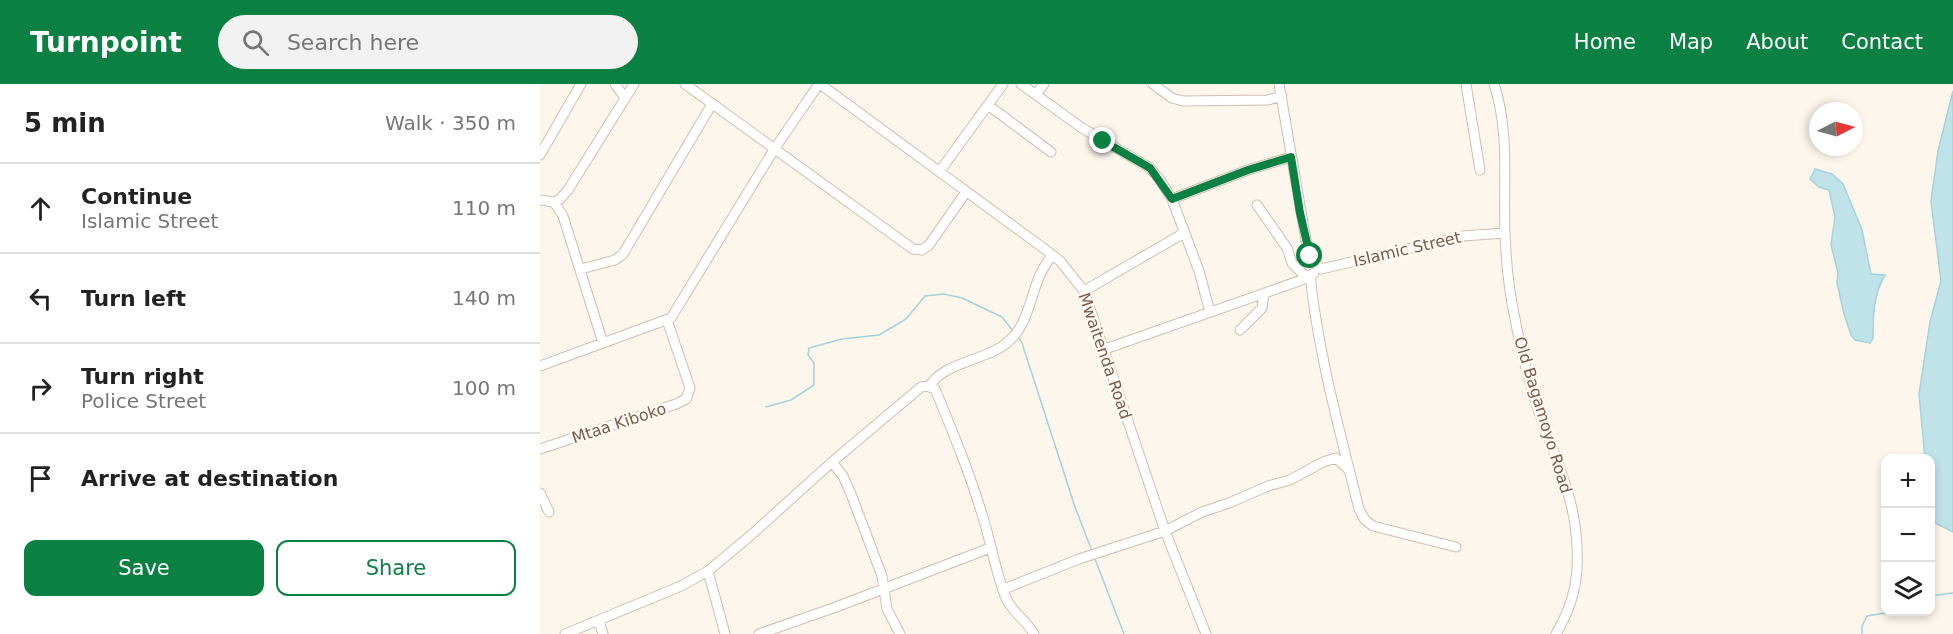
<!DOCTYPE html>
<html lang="en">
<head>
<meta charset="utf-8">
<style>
  body { margin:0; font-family:"DejaVu Sans",sans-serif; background:#f2f2f2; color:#222 }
  .controls { position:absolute; right:18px; bottom:18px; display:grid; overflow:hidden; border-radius:12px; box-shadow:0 3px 9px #0003 }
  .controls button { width:54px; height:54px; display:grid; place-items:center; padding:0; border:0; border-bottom:2px solid #e0e0e0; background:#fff; color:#222; font:30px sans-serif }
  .compass { position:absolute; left:1269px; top:18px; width:54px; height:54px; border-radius:50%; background:#fff; box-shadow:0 3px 9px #0003; rotate:84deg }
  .stop { position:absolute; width:18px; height:18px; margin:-14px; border:4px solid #0b8043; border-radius:50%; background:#fff }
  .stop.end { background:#0b8043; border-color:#fff; box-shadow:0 2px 6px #0008 }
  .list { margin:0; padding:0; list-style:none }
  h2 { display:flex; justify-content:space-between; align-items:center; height:78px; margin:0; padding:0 24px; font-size:26px }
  h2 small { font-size:20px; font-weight:400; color:#767676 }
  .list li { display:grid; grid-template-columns:39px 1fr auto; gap:18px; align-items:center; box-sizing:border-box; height:90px; padding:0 24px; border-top:2px solid #e0e0e0 }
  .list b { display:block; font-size:22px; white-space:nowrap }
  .list p { margin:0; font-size:20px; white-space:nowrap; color:#767676 }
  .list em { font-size:20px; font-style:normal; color:#767676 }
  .actions { display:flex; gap:12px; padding:18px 24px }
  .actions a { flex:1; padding:14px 0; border:2px solid #0b8043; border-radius:12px; text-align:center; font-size:21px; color:#0b8043 }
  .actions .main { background:#0b8043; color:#fff }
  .icon { flex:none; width:33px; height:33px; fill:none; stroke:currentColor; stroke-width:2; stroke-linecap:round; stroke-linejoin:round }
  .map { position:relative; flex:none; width:1413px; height:550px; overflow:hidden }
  header { display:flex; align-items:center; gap:36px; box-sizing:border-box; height:84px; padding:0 30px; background:#0b8043; color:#fff }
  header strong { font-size:28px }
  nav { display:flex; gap:33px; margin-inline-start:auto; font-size:21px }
  .search { width:420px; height:54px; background:#f2f2f2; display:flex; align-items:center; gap:15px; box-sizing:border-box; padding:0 21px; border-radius:33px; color:#767676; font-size:22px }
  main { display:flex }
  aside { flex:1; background:#fff }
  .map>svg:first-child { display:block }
  .water { fill:#bfe3e8; stroke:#a5d3da; stroke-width:1.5 }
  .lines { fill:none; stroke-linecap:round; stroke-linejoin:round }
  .stream { stroke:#a5d3da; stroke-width:1.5 }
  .minor-casing { stroke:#d1beb0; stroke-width:11 }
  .minor { stroke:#fff; stroke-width:9 }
  .route { stroke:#0b8043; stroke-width:8 }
  .labels { text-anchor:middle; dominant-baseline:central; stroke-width:5; stroke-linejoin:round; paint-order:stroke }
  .street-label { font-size:16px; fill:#7a5c4d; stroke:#fffaf3 }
</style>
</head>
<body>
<header>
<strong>Turnpoint</strong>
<div class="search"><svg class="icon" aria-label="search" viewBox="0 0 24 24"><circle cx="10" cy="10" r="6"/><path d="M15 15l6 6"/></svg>Search here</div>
<nav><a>Home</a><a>Map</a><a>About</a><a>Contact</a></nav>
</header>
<main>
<aside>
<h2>5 min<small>Walk · 350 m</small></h2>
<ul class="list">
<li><svg class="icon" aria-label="ahead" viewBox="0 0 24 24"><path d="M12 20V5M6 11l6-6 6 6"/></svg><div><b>Continue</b><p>Islamic Street</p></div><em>110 m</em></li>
<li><svg class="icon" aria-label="left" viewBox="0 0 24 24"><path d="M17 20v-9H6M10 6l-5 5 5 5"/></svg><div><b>Turn left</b></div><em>140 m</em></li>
<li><svg class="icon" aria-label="right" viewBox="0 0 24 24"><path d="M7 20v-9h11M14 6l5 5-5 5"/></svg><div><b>Turn right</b><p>Police Street</p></div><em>100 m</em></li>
<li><svg class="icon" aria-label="arrive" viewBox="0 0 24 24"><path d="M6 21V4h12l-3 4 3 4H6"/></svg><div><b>Arrive at destination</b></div></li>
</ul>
<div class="actions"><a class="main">Save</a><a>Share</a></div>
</aside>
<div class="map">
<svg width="1413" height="550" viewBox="0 0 1413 550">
  <rect width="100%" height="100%" fill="#fdf6ec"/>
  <path class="water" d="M 1413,7 L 1413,448 L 1395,439 L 1391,415 L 1390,374 L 1385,374 L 1379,310 L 1390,238 L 1401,197 L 1391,117 L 1398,67 Z
    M 1275,85 L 1292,90 L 1303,100 L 1322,146 L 1331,190 L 1345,191 C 1333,211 1333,233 1333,255 L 1330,259 L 1315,256 L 1311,251 L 1304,230 L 1297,199 L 1298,188 L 1291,161 L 1295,133 L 1289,106 L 1279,103 L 1270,95 Z"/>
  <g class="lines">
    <path class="stream" d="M 479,254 L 482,259 L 535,423 L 552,467
      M 226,323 L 251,316 L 274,301 L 274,279 L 268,271 L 269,264 L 302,255 L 339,251 L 366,235 L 385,212 L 404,210 L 422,214 L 462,233 L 474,248
      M 555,475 L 584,550
      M 1390,512 L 1413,509
      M 1322,550 L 1322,542 L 1327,532 L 1351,528"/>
    <defs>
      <path id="minor" d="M 75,0 L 85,14
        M 145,0 L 373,165 L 382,166 L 389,161 L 426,108
        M 280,0 L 506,166 L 520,177 L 544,207 L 625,447 L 666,550
        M 481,0 L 542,44 L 610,84 L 620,96 L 632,115 L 659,187 L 670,228
        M 613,0 L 632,14 L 643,17 L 728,16 L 742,12
        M 739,0 L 767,162 L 769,172 L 781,185 L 923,152 L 965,149
        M 926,0 L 940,86
        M 954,0 C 970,48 963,99 965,149 C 966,178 969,207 975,235 C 981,266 989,298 999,328 C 1012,366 1033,410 1036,450 C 1040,488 1036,516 1016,550
        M 496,10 L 504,0
        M 448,21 L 511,68
        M 0,71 L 41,0
        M 400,87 L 463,0
        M 632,115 L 708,86 L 751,73
        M 0,116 L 14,118 L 23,132 L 63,259
        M 14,118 L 20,115 L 28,106 L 94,0
        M 717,121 L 747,164 L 752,179 L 766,193
        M 41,185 L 75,176 L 83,170 L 172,20
        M 770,191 C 778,269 800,348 819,425 L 825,436 L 833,442 L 916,463
        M 544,207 L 644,149
        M 700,246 L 722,224 L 724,209
        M 563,264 L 568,264 L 759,197 L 774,189
        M 0,282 L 131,234 L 235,64 L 279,0
        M 390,302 C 401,279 451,275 469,257 C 488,240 490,213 500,191 C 503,184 508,177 512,171
        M 0,365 L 136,320 L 146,315 L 150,304 L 127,236
        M 292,378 L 303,392 L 311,410 L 342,492 L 347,525 L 360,550
        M 0,409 L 9,428
        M 168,487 L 185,550
        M 464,505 L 539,475 L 625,447 L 662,428 L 689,419 L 728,402 L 750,396 L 783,378 L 796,374 L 809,386
        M 59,537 L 63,550
        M 25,550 L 141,502 L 168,487 L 210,452 L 292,378 L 381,303 L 387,302 L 395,305 C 412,346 429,387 442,430 C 451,458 455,487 466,514 C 472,528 486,536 494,550
        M 219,550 L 296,523 L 450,464"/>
    </defs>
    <use href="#minor" class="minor-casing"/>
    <use href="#minor" class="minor"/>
  </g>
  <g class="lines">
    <path class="route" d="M 563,57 L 610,84 L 632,115 L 708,86 L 751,73 L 760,129 L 770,172"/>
  </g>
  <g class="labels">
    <g class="street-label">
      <text transform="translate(867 165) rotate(-13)">Islamic Street</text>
      <text transform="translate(565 272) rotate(71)">Mwaitenda Road</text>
      <text transform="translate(1003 331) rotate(73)">Old Bagamoyo Road</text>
      <text transform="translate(79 339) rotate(-18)">Mtaa Kiboko</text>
    </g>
  </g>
</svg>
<div class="controls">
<button>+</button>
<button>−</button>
<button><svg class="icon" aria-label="layers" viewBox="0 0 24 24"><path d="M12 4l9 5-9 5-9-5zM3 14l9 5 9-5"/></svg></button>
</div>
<svg class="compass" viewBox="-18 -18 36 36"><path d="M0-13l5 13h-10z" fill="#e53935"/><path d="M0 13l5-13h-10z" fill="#767676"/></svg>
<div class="stop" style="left:770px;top:172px"></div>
<div class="stop end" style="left:563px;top:57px"></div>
</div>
</main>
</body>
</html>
